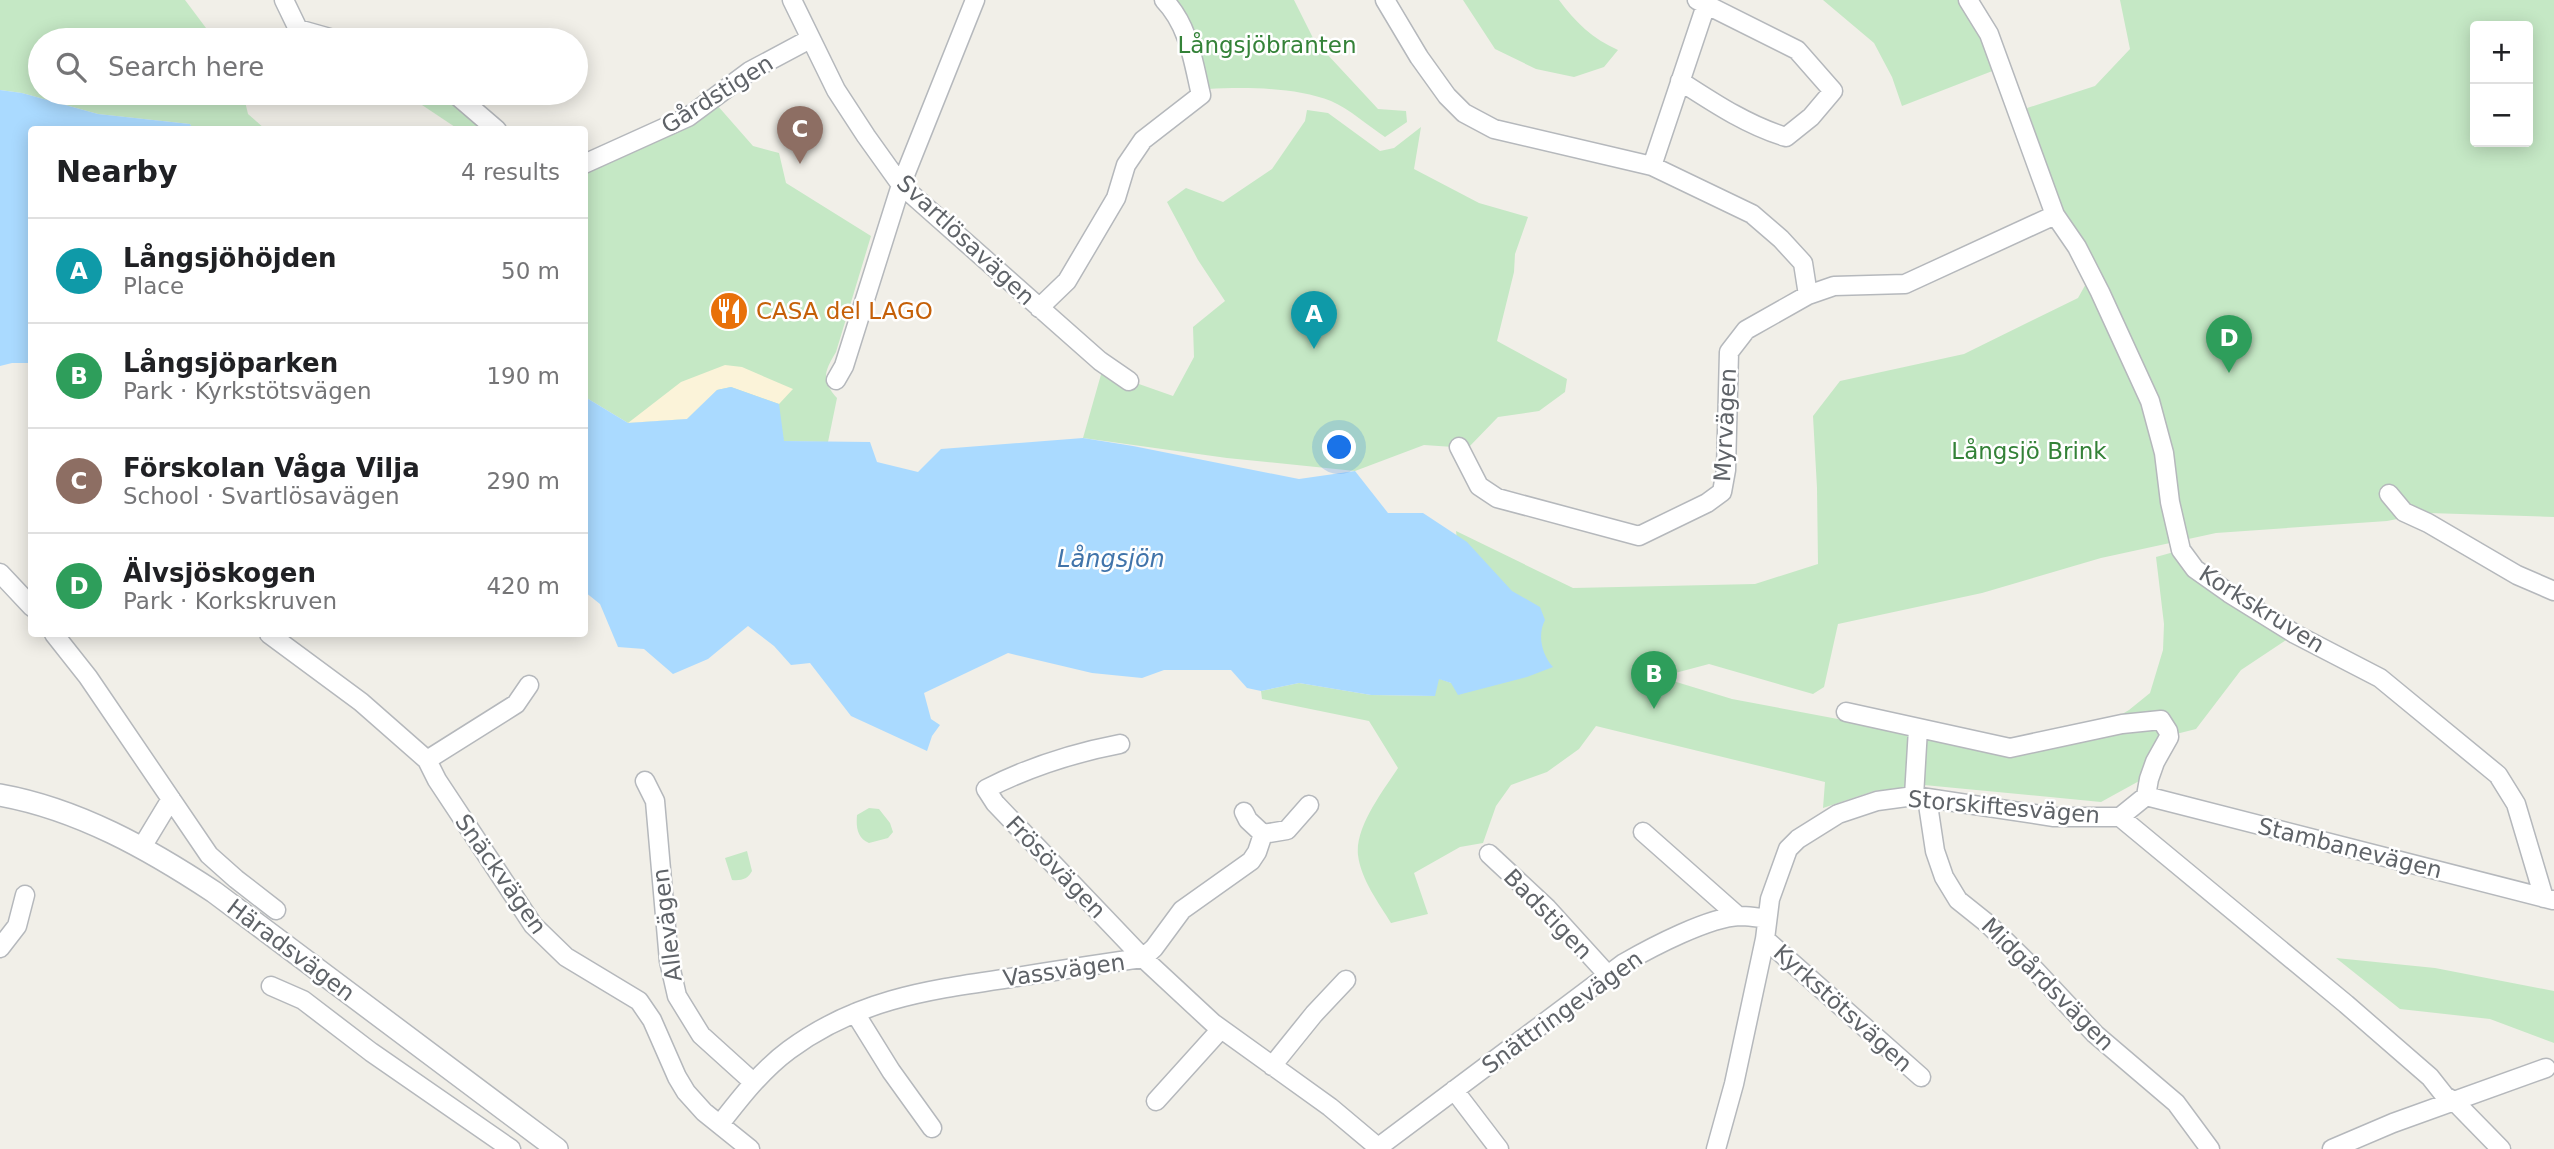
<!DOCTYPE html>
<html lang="en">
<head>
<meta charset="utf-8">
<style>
  body { margin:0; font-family:"DejaVu Sans",sans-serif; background:#f2f2f2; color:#202124 }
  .controls { position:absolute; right:21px; top:21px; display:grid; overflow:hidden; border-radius:7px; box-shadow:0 4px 18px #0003 }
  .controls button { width:63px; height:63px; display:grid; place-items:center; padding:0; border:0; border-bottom:2px solid #e0e0e0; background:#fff; color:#202124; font:35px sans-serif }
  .you { position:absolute; left:1340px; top:448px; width:24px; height:24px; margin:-18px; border:5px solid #fff; border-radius:50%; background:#1a73e8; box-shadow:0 0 0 10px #1a73e833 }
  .badge { display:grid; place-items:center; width:46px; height:46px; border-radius:50%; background:#ea4335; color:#fff; font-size:23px; font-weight:700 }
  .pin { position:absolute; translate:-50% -58px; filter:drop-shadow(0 2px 4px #0008) }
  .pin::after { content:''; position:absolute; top:37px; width:24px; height:21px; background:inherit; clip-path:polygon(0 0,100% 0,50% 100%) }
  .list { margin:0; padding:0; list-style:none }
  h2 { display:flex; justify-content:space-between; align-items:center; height:91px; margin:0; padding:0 28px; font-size:30px }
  h2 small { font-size:23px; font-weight:400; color:#757577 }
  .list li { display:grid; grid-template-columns:46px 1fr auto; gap:21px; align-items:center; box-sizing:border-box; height:105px; padding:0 28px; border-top:2px solid #e0e0e0 }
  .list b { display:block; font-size:26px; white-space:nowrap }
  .list p { margin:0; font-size:23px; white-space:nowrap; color:#757577 }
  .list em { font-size:23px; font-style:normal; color:#757577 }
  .icon { flex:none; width:38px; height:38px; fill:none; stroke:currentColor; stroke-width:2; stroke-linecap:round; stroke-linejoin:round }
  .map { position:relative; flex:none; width:2554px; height:1149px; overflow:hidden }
  .search { position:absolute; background:#fff; box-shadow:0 4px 18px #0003; left:28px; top:28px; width:560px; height:77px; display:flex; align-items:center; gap:18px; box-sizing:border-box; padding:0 24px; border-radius:38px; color:#757577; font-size:26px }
  .panel { position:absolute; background:#fff; box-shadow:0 4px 18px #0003; left:28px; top:126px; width:560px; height:511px; border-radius:7px }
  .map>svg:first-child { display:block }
  .green { fill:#c5e8c5; fill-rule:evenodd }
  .sand { fill:#fbf3d9 }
  .water { fill:#aadaff }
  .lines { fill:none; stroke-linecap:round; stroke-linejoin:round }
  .minor-casing { stroke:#b5b8bc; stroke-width:21 }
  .tertiary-casing { stroke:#b5b8bc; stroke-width:24 }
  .minor { stroke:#fff; stroke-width:18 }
  .tertiary { stroke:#fff; stroke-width:21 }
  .labels { text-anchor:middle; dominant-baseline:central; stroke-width:5; stroke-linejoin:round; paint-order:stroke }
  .park-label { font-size:23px; fill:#348238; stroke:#fff }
  .street-label { font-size:23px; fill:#5f6368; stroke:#fff }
  .food-label { font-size:23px; fill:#c56008; stroke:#fff; text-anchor:start }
  .water-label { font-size:24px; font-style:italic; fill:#4174aa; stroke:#fff }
</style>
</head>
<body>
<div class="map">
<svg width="2554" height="1149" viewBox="0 0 2554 1149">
  <rect width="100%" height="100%" fill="#f1efe8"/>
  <path class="green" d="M 0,0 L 185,0 L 215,40 L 40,40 L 40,93 L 243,93 L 248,114 L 265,129 L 193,129 L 190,124 L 98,114 L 22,93 L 0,90 Z
    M 1174,0 L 1294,0 L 1314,40 L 1378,109 L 1406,111 L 1407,122 L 1385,137 C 1368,126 1350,109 1331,101 C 1296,87 1245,87 1208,89 L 1195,34 Z
    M 1463,0 L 1559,0 C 1575,22 1593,39 1618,50 L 1604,67 L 1574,77 L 1536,69 L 1495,49 Z
    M 1823,0 L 1959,0 L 1983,37 L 1995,70 L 1902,106 L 1892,77 L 1874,43 Z
    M 2120,0 L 2554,0 L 2554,517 L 2428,513 L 2387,521 L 2216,533 L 2101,558 L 1982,593 L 1838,624 L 1824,687 L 1813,694 L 1709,664 L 1660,677 L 1732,699 L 1859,723 L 1930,740 L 2011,752 L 2097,729 L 2129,710 L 2150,693 L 2163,650 L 2164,624 L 2156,557 L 2181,550 L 2200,581 L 2218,596 L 2289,638 L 2241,670 L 2196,729 L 2176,734 L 2141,780 L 2101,802 L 1924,785 L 1874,791 L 1823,808 L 1825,782 L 1596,726 L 1579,749 L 1547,772 L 1511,785 L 1496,806 L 1483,843 L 1460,847 L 1414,873 L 1428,914 L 1391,923 C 1379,903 1361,880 1358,855 C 1355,827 1383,791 1398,768 L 1369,721 L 1262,699 L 1261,691 L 1299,683 L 1371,695 L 1434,696 L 1438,678 L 1451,683 L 1467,626 L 1456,531 L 1573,588 L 1755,584 L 1818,564 L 1817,488 L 1813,416 L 1840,381 L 1964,354 L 2078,298 L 2097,264 L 2063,211 L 2027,108 L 2095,86 L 2130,49 ZM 2475,26 L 2528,26 L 2528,142 L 2475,142 Z
    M 404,93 L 453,93 L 490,129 L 458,129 Z
    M 717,105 L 753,146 L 779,153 L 786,183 L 871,236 L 836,352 C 824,372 821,380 837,398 L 828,442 L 783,441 L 717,390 L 687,419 L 628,423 L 585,397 L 585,171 L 693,125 Z
    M 1307,110 L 1328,113 L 1380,151 L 1394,148 L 1421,127 L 1414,169 L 1479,203 L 1528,217 L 1515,254 L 1514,272 L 1497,341 L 1567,379 L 1565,392 L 1539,411 L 1498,417 L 1468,448 L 1424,445 L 1355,471 L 1227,458 L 1083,438 L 1102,371 L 1173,396 L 1194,357 L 1193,327 L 1225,301 L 1198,260 L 1167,202 L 1186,188 L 1223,202 L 1272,169 L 1305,121 Z
    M 869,808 L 879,809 L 890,823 L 893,832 L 888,838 L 869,843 C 857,838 856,827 857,815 Z
    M 747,851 L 752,871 C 748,879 741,881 732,880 L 725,858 Z
    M 2336,958 L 2435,968 L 2554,991 L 2554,1043 L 2490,1019 L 2400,1009 Z"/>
  <path class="sand" d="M 725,365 L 742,367 L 793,389 L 779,404 L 731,387 L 717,390 L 687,419 L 628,423 L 681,382 Z"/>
  <path class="water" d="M 0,90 L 22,93 L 98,114 L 190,124 L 193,129 L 32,130 L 31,363 L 12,363 L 0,366 Z
    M 731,387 L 779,404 L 784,441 L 870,442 L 877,462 L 918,472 L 941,449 L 1083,438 L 1133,446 L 1299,479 L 1355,471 L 1388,513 L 1423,513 L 1467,542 L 1512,591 L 1540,607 L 1545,620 C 1537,635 1542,655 1553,667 L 1527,677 L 1458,695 L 1451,683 L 1439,679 L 1435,696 L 1371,695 L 1299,683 L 1261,691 L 1247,688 L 1231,670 L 1164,670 L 1142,678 L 1092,673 L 1008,653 L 924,693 L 931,719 L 940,725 L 932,736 L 927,751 L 851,716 L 810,663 L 791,665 L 774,646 L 748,626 L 708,659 L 673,674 L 644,649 L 618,647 L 600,604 L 585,592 L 585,397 L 628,423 L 687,419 L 717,390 Z"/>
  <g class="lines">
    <defs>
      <path id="minor" d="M 284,0 L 298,29 L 337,40
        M 792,0 L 836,90 L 866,136 L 901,185 L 1100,361 L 1129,381
        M 1385,0 L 1419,57 L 1447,96 L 1464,113 L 1494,129 L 1652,166 L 1752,214 L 1781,239 L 1803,263 L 1808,295
        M 1968,0 L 1989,34 L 2055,215 L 2077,247 L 2100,292 L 2150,401 L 2164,453 L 2170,502 L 2181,550 L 2195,569 L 2229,593 L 2295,634 L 2380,678 L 2498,775 L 2516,804 L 2544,898
        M 1680,81 C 1714,103 1747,125 1786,137 L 1811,117 L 1833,91 L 1797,50 L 1697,0
        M 454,93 L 497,130
        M 584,164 L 688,117 L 750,71 L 810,39
        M 1652,166 L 1706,5
        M 1039,308 L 1067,281 L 1080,259 L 1116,198 L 1126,165 L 1143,140 L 1201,95 C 1193,61 1189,26 1164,0
        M 836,380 L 844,366 L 901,185 L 975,0
        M 1459,447 L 1479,486 L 1497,498 L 1639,536 L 1707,503 L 1722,492 L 1726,470 L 1729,352 L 1746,330 L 1808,295 L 1834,286 L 1905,284 L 2055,215
        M 2389,494 L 2404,512 L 2428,523 L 2517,575 L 2554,591
        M 0,573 L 32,607
        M 54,634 L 88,677 L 209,855 L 236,879 L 276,910
        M 269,634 L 361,702 L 427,760 L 437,780 L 533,925 L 566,957 L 639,1001 L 652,1020 L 677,1077 L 686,1092 L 704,1112 L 750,1149
        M 1846,712 L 2010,748 L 2122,724 L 2161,720 L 2168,731 L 2169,737 L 2155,762 L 2149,779 L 2146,796 L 2120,817
        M 1120,744 C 1073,753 1029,767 986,789 L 995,803 L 1143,958 L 1213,1023 L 1330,1107 L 1380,1149
        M 427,760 L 516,704 L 529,685
        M 645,781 L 655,801 L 669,961 L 677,996 L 701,1035 L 753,1082
        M 1914,796 L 1918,729
        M 2146,796 L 2553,900
        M 1927,798 L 1935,851 L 1944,877 L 1958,900 L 1988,924 L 2035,970 L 2095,1034 L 2176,1103 L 2210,1149
        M 1244,812 L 1248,820 L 1263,834
        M 1643,832 L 1738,916
        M 142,847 L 171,799
        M 1489,854 L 1547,908 L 1607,974
        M 1765,939 L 1921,1077
        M 0,948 L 17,926 L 25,895
        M 271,986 L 303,1000 L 371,1052 L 511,1149
        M 855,1013 L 891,1071 L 932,1128
        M 1272,1066 L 1314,1014 L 1346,980
        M 1454,1090 L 1499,1149
        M 1156,1101 L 1221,1029
        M 720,1124 C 741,1097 762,1070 789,1050 C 858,999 929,990 1010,978 C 1054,971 1098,964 1143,958 L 1154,948 L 1182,910 L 1251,861 L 1257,852 L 1263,834 L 1287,830 L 1309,805
        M 1376,1149 L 1624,963 C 1652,947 1709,917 1740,916 C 1749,916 1758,918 1767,918
        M 1716,1149 L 1734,1084 L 1765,939 L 1770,899 L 1788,849 L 1798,839 L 1838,814 L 1877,801 L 1914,796 L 2054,817 L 2120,817 L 2346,1004 L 2430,1077 L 2445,1096 L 2454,1101 L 2501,1149
        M 2332,1149 L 2393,1123 L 2546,1068"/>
      <path id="tertiary" d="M 0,795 C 78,809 149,849 214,892 L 557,1149"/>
    </defs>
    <use href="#minor" class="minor-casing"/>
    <use href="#tertiary" class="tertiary-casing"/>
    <use href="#minor" class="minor"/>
    <use href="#tertiary" class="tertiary"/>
  </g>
  <defs>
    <symbol id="restaurant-disc" viewBox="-11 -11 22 22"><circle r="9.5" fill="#e8710a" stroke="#fff"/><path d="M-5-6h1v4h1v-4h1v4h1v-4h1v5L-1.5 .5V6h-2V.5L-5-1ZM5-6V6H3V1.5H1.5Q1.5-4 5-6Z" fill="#fff"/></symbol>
  </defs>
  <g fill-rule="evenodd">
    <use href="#restaurant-disc" x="707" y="289" width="44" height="44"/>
  </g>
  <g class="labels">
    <g class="park-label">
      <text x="1267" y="45">Långsjöbranten</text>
      <text x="2029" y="451">Långsjö Brink</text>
    </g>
    <g class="street-label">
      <text transform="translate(717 94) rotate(-32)">Gårdstigen</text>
      <text transform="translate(966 240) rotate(43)">Svartlösavägen</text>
      <text transform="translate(1725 425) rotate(-87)">Myrvägen</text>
      <text transform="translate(2262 609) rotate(32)">Korkskruven</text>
      <text transform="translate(2004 807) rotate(5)">Storskiftesvägen</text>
      <text transform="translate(2350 848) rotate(14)">Stambanevägen</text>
      <text transform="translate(1056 867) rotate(46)">Frösövägen</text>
      <text transform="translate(501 874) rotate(55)">Snäckvägen</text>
      <text transform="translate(1548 914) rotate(46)">Badstigen</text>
      <text transform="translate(667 925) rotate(-97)">Allevägen</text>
      <text transform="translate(291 950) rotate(37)">Häradsvägen</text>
      <text transform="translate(1064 970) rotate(-8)">Vassvägen</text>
      <text transform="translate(2048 984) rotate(45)">Midgårdsvägen</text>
      <text transform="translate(1843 1008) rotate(42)">Kyrkstötsvägen</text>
      <text transform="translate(1562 1012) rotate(-36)">Snättringevägen</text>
    </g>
    <g class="food-label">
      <text x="756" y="311">CASA del LAGO</text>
    </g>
    <g class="water-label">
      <text x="1111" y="559">Långsjön</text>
    </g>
  </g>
</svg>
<div class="controls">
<button>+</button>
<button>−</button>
</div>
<div class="you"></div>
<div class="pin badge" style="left:1314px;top:349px;background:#0f9aa8">A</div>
<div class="pin badge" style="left:1654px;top:709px;background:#2e9e5b">B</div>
<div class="pin badge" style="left:800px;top:164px;background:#8d6e63">C</div>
<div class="pin badge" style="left:2229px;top:373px;background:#2e9e5b">D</div>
<div class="search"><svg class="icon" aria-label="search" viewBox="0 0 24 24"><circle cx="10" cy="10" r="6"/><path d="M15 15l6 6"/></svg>Search here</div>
<section class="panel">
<h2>Nearby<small>4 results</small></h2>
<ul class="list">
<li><span class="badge" style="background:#0f9aa8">A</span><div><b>Långsjöhöjden</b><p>Place</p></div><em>50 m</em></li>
<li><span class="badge" style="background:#2e9e5b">B</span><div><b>Långsjöparken</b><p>Park · Kyrkstötsvägen</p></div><em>190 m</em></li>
<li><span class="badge" style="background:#8d6e63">C</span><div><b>Förskolan Våga Vilja</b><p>School · Svartlösavägen</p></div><em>290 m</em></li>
<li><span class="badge" style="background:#2e9e5b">D</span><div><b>Älvsjöskogen</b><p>Park · Korkskruven</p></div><em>420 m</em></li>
</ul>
</section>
</div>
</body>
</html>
